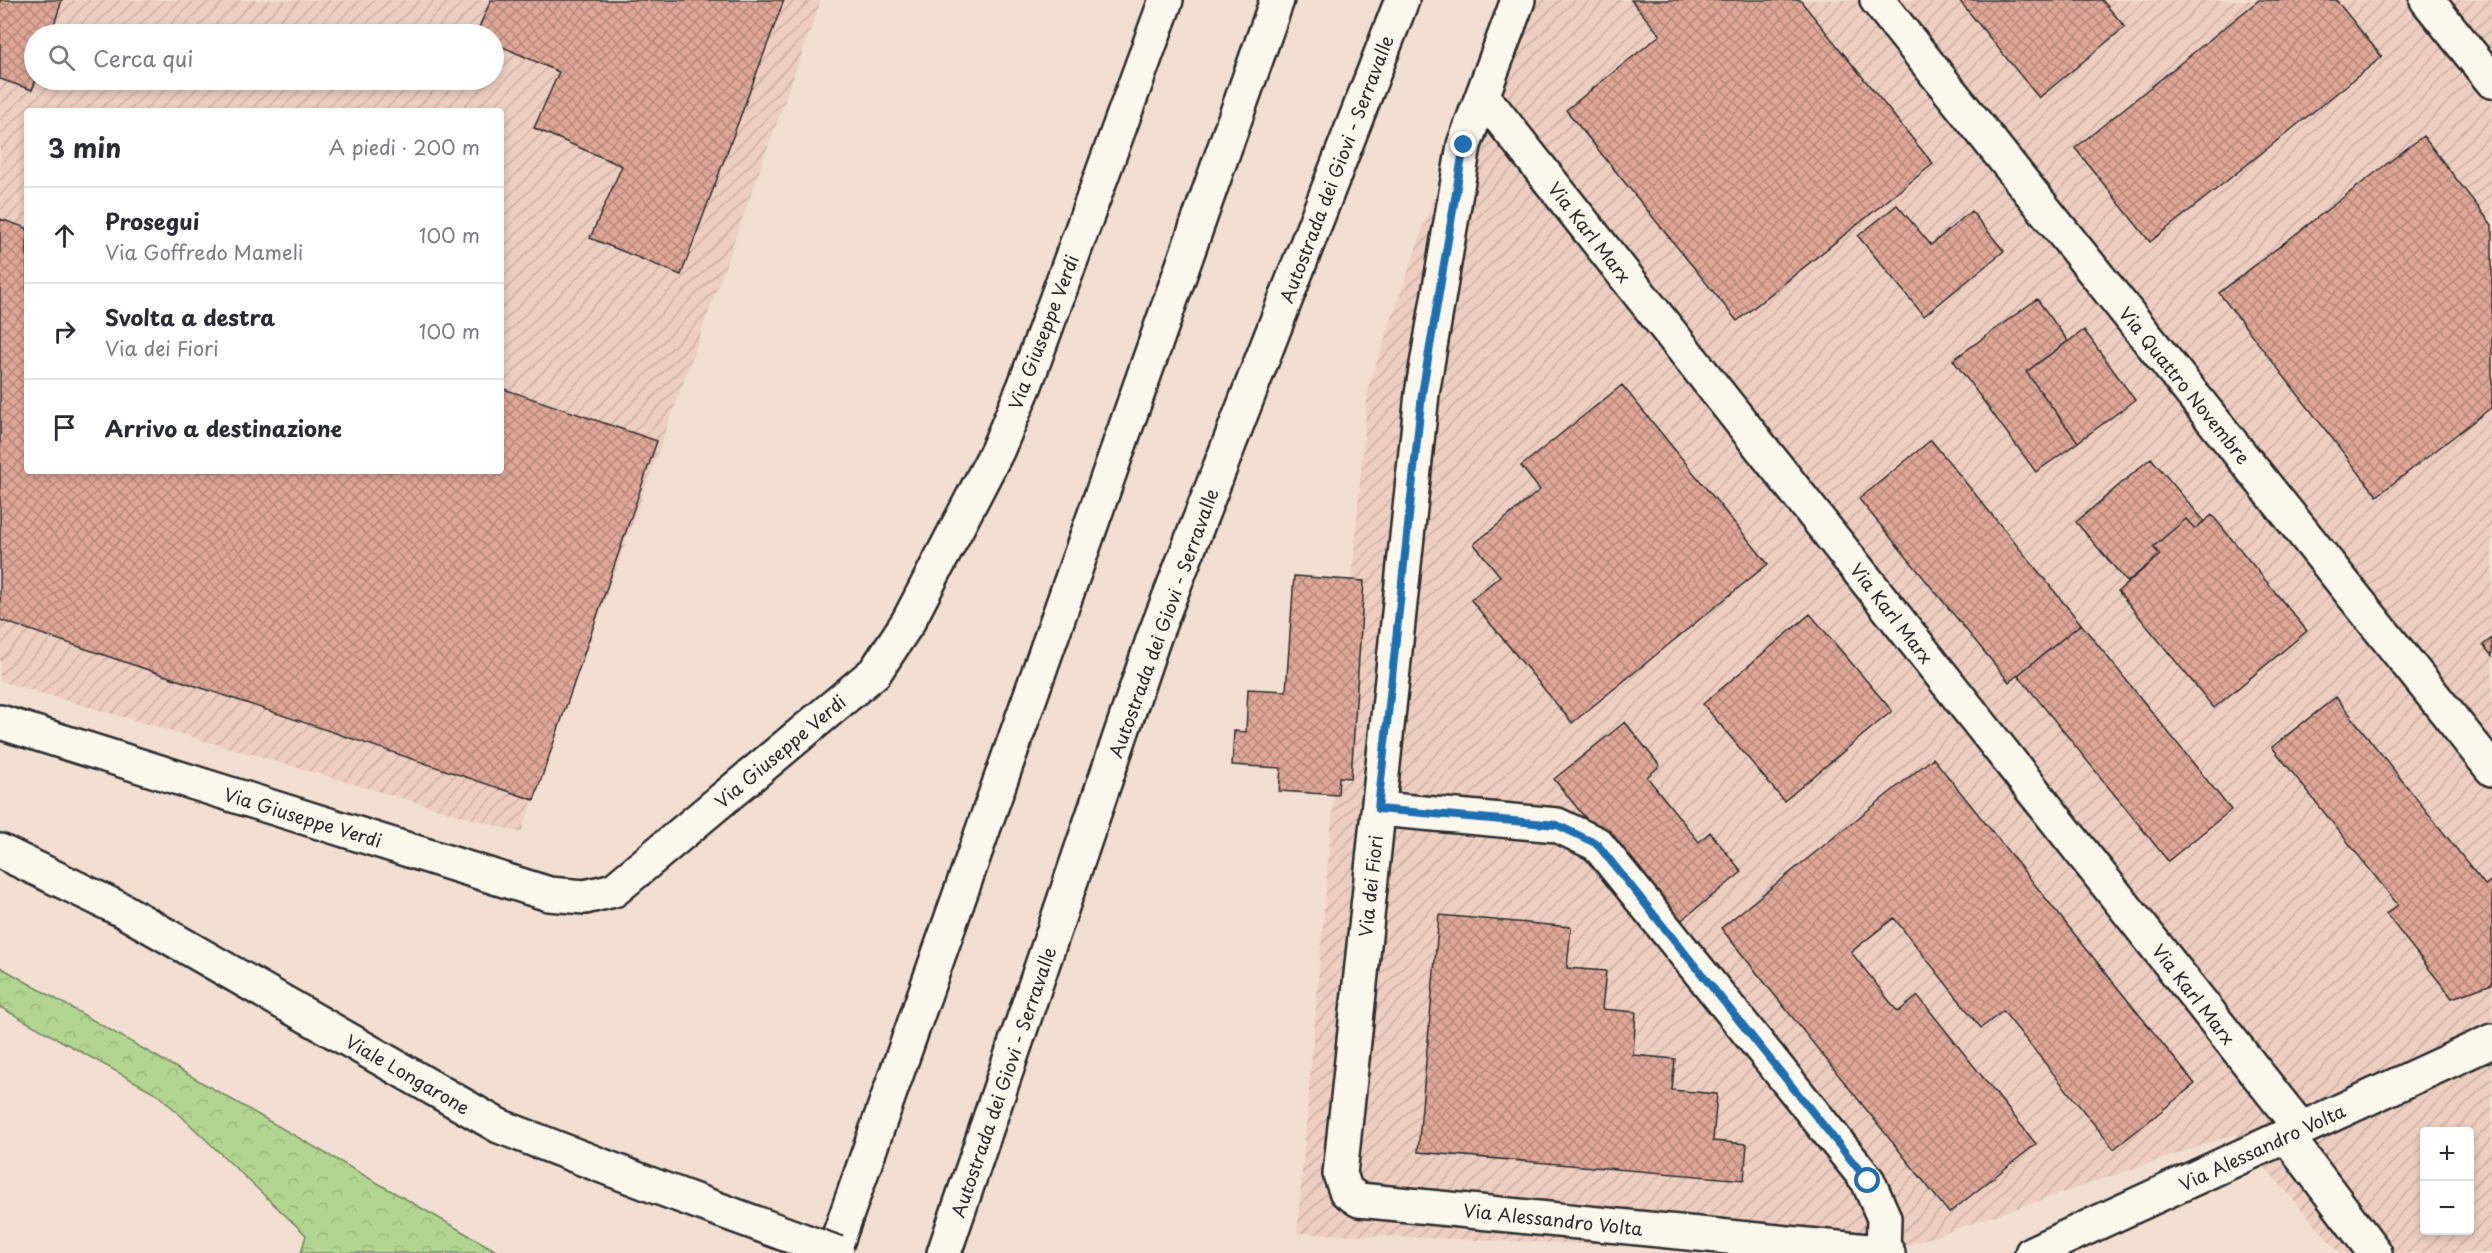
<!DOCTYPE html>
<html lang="it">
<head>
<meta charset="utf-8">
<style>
  body { margin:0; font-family:"Playpen Sans",sans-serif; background:#f2f2f3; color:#2b2b33 }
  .controls { position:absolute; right:18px; bottom:18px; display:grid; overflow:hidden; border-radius:6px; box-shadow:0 3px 9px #0003 }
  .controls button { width:54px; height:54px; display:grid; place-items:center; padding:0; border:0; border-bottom:2px solid #e1e1e2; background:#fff; color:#2b2b33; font:30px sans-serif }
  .stop { position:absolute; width:18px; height:18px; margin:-14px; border:4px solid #1f6fb2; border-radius:50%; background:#fff }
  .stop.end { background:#1f6fb2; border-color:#fff; box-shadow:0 2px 6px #0008 }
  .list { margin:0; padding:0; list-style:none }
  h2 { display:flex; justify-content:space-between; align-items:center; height:78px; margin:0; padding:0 24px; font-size:26px }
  h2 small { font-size:20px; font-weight:400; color:#7c7c81 }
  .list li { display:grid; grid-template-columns:39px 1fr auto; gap:18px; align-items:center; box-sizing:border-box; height:96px; padding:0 24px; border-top:2px solid #e1e1e2 }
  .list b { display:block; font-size:22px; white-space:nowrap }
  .list p { margin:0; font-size:20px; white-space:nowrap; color:#7c7c81 }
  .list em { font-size:20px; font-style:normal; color:#7c7c81 }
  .icon { flex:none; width:33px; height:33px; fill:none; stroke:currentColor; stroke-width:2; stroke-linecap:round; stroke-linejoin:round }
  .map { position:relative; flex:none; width:2492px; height:1253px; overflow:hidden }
  .search { position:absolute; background:#fff; box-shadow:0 3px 9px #0003; left:24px; top:24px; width:480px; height:66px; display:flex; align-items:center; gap:15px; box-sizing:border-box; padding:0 21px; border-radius:33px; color:#7c7c81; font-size:22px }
  .panel { position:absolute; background:#fff; box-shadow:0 3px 9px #0003; left:24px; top:108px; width:480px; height:366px; border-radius:6px }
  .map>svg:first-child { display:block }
  .industrial { fill:url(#industrial-furrows); fill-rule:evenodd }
  .forest { fill:url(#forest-crowns); stroke:#6e805e; stroke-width:1.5 }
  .building { fill:url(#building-cross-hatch); stroke:#2b2b2b; stroke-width:1.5 }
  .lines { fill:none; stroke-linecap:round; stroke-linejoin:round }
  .minor-casing { stroke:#2b2b2b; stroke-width:38 }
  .secondary-casing { stroke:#2b2b2b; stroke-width:38 }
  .motorway-casing { stroke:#2b2b2b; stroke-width:38 }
  .minor { stroke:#fbf7ec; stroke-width:33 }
  .secondary { stroke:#fbf7ec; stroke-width:33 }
  .motorway { stroke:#fbf7ec; stroke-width:33 }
  .secondary-bridge-casing { stroke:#2b2b2b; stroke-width:38; stroke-linecap:butt }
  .secondary-bridge { stroke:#fbf7ec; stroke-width:33 }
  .route { stroke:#1f6fb2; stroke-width:8 }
  .labels { text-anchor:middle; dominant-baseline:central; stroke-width:6; stroke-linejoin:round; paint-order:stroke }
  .street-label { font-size:18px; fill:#2b2b2b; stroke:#fbf7ec }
</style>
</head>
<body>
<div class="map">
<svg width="2492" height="1253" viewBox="0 0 2492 1253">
  <defs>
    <pattern id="industrial-furrows" width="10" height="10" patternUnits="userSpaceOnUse" patternTransform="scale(1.5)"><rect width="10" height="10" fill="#edcec0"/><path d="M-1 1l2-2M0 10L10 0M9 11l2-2" fill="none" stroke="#cbb1a5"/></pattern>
    <pattern id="forest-crowns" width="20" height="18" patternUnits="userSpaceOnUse" patternTransform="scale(1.5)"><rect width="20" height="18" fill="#b2d691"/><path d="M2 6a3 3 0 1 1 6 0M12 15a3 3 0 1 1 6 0" fill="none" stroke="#99b87d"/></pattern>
    <pattern id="building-cross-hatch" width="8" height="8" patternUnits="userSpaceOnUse" patternTransform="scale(1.5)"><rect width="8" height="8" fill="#dfa797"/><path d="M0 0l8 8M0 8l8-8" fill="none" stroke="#b5887b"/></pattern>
  </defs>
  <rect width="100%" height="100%" fill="#f3dfd2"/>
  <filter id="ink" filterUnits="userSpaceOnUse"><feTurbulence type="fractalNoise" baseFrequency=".0167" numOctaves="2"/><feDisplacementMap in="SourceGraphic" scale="12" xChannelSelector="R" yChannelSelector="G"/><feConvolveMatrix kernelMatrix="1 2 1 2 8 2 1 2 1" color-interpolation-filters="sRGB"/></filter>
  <g filter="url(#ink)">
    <path class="industrial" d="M 0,0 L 821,0 L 521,833 L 0,681 ZM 34,34 L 494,34 L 494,80 L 34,80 ZM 27,111 L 501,111 L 501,471 L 27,471 Z
      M 1502,0 L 2492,0 L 2492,1253 L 2340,1253 L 2236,1134 L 1884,1253 L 1819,1253 L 1297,1233 L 1368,388 ZM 2424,1132 L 2470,1132 L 2470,1230 L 2424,1230 Z"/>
    <path class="forest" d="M 0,967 L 500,1253 L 301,1253 L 306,1235 L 159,1095 L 0,1007 Z"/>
    <path class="building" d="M 0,0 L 62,0 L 51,34 L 34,34 L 36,80 L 32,90 L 0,79 Z
      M 491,0 L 784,0 L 681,275 L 590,238 L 622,166 L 534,128 L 559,72 L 494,43 L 494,34 L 476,34 Z
      M 1631,0 L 1800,0 L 1933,164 L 1737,321 L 1566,110 L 1660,35 Z
      M 1959,0 L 2102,0 L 2125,27 L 2039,98 Z
      M 2259,0 L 2336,0 L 2382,57 L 2150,242 L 2075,148 Z
      M 2423,136 L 2492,225 L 2492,407 L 2377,496 L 2219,293 Z
      M 1897,205 L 1931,245 L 1971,211 L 2004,251 L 1924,316 L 1858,236 Z
      M 0,219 L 27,228 L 27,471 L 501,471 L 501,388 L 657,441 L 534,800 L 0,620 Z
      M 2037,299 L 2068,341 L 2026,372 L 2078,442 L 2036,472 L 1953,360 Z
      M 2084,330 L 2135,400 L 2078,442 L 2026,372 Z
      M 1622,385 L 1768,564 L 1572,723 L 1471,600 L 1500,576 L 1474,544 L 1540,490 L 1521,466 Z
      M 1931,440 L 2081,624 L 2009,682 L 1859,499 Z
      M 2151,458 L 2204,521 L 2195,529 L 2186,519 L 2153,547 L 2160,555 L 2127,582 L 2076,522 Z
      M 2212,515 L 2307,631 L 2214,708 L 2118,591 L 2160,555 L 2153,547 L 2186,519 L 2195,529 Z
      M 1294,576 L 1364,581 L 1351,778 L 1339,777 L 1338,795 L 1279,791 L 1281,768 L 1232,765 L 1234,731 L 1246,732 L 1248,689 L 1286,691 Z
      M 1810,614 L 1892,711 L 1784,801 L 1703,704 Z
      M 2081,624 L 2231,810 L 2168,861 L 2018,675 Z
      M 2492,638 L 2492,656 L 2483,645 Z
      M 2336,697 L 2485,885 L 2492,880 L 2492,984 L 2452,998 L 2386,914 L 2398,905 L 2272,747 Z
      M 1625,722 L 1660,766 L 1647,777 L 1699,842 L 1710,832 L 1742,872 L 1673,927 L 1554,779 Z
      M 1933,758 L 2195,1084 L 2114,1149 L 2003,1011 L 1981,1028 L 1894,918 L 1851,952 L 1898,1012 L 1918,996 L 2036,1144 L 1949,1213 L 1721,928 Z
      M 1439,915 L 1571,927 L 1567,968 L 1606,971 L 1602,1009 L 1636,1012 L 1633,1055 L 1675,1059 L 1672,1090 L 1717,1094 L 1713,1141 L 1747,1144 L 1744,1180 L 1418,1152 Z"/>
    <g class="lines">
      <defs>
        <path id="minor" d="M 1518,0 L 1464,145 L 1422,394 L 1340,1174 L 1346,1191 L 1359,1200 L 1888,1253
          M 1877,0 L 2492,769
          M 2427,0 L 2492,81
          M 1481,99 L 1493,109 L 2301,1129
          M 0,722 L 549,894 L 585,897 L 614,890 L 875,672 L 908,622 L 997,451 L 1025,385 L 1166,0
          M 1379,809 L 1557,825 L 1597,844 L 1868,1181 L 1884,1218 L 1883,1252
          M 2286,1135 L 2375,1253
          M 2032,1253 L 2492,1041"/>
        <path id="secondary" d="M 0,851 L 122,910 L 499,1126 L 657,1187"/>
        <path id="motorway" d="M 833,1253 L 1277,0
          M 944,1253 L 1154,637 L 1402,0"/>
      </defs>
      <use href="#minor" class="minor-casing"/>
      <use href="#secondary" class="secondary-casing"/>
      <use href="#motorway" class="motorway-casing"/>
      <use href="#minor" class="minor"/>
      <use href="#secondary" class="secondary"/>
      <use href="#motorway" class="motorway"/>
      <defs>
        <path id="secondary-bridge" d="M 657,1187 L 837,1253"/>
      </defs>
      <use href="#secondary-bridge" class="secondary-bridge-casing"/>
      <use href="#secondary-bridge" class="secondary-bridge"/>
    </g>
  </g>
  <g class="lines" filter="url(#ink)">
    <path class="route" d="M 1464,145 L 1422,394 L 1378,809 L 1557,825 L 1597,844 L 1868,1181"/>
  </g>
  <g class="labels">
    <g class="street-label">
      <text transform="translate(1336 169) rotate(-69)">Autostrada dei Giovi - Serravalle</text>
      <text transform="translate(1590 232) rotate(52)">Via Karl Marx</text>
      <text transform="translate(1043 332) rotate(-69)">Via Giuseppe Verdi</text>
      <text transform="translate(2185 385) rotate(51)">Via Quattro Novembre</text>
      <text transform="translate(1892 613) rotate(52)">Via Karl Marx</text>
      <text transform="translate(1163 623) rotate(-70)">Autostrada dei Giovi - Serravalle</text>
      <text transform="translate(780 751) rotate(-40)">Via Giuseppe Verdi</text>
      <text transform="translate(303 817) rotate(17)">Via Giuseppe Verdi</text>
      <text transform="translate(1370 886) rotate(-84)">Via dei Fiori</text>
      <text transform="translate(2194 994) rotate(52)">Via Karl Marx</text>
      <text transform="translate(408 1074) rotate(30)">Viale Longarone</text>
      <text transform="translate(1003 1082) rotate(-71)">Autostrada dei Giovi - Serravalle</text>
      <text transform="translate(2262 1147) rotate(-25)">Via Alessandro Volta</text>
      <text transform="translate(1553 1219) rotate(6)">Via Alessandro Volta</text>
    </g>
  </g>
</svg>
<div class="controls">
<button>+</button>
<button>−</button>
</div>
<div class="stop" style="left:1868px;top:1181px"></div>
<div class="stop end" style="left:1464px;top:145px"></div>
<div class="search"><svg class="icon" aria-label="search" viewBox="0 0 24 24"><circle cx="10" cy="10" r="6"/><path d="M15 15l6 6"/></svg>Cerca qui</div>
<section class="panel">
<h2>3 min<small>A piedi · 200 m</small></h2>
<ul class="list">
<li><svg class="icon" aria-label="ahead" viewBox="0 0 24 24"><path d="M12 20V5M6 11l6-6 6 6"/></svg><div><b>Prosegui</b><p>Via Goffredo Mameli</p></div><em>100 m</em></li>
<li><svg class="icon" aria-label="right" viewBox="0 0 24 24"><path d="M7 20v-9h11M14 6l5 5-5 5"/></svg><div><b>Svolta a destra</b><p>Via dei Fiori</p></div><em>100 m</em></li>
<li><svg class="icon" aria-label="arrive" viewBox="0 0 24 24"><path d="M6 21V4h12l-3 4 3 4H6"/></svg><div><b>Arrivo a destinazione</b></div></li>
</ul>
</section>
</div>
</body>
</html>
